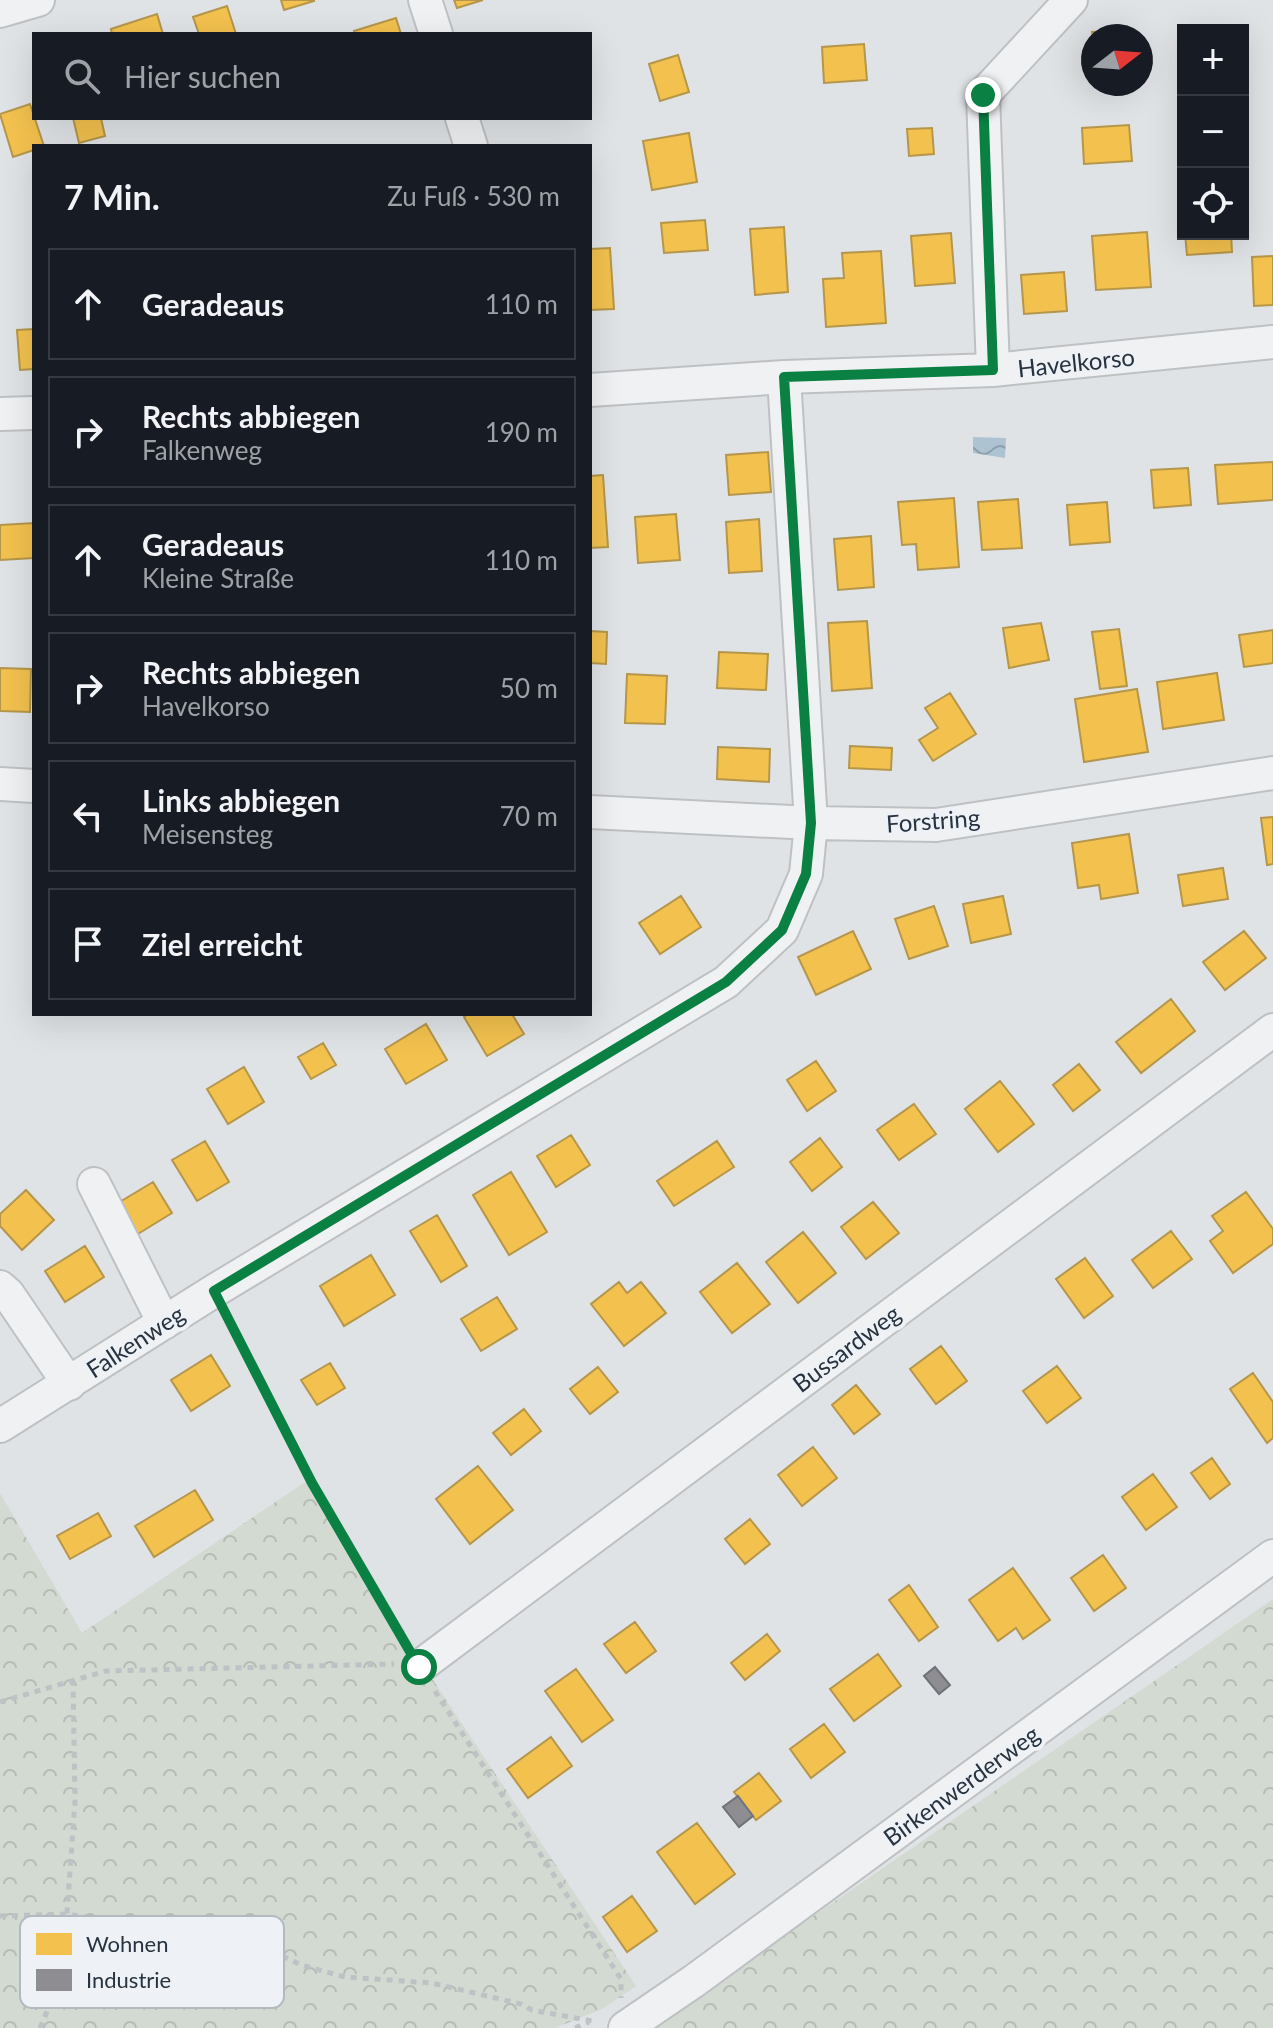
<!DOCTYPE html>
<html lang="de">
<head>
<meta charset="utf-8">
<style>
  body { margin:0; font-family:Lato,sans-serif; background:#20242c; color:#f1f3f6 }
  .controls { position:absolute; right:24px; top:24px; display:grid; overflow:hidden; border-radius:0px; box-shadow:0 8px 32px #0002 }
  .controls button { width:72px; height:72px; display:grid; place-items:center; padding:0; border:0; border-bottom:2px solid #363941; background:#171b24; color:#f1f3f6; font:40px sans-serif }
  .compass { position:absolute; left:1081px; top:24px; width:72px; height:72px; border-radius:50%; background:#171b24; box-shadow:0 8px 32px #0002; rotate:73deg }
  .stop { position:absolute; width:24px; height:24px; margin:-18px; border:6px solid #0b8043; border-radius:50%; background:#fff }
  .stop.end { background:#0b8043; border-color:#fff; box-shadow:0 2px 8px #0008 }
  .list { margin:0; padding:0; list-style:none }
  h2 { display:flex; justify-content:space-between; align-items:center; height:104px; margin:0; padding:0 32px; font-size:34px }
  h2 small { font-size:26px; font-weight:400; color:#9ea1a6 }
  .list li { display:grid; grid-template-columns:52px 1fr auto; gap:24px; align-items:center; box-sizing:border-box; height:112px; margin:0 16px 16px; padding:0 16px; border:2px solid #363941; border-radius:0px }
  .list b { display:block; font-size:30px; white-space:nowrap }
  .list p { margin:0; font-size:26px; white-space:nowrap; color:#9ea1a6 }
  .list em { font-size:26px; font-style:normal; color:#9ea1a6 }
  .icon { flex:none; width:44px; height:44px; fill:none; stroke:currentColor; stroke-width:2; stroke-linecap:round; stroke-linejoin:round }
  .map { position:relative; flex:none; width:1273px; height:2028px; overflow:hidden }
  .search { position:absolute; background:#171b24; box-shadow:0 8px 32px #0002; left:32px; top:32px; width:560px; height:88px; display:flex; align-items:center; gap:20px; box-sizing:border-box; padding:0 28px; border-radius:0px; color:#9ea1a6; font-size:30px }
  .panel { position:absolute; background:#171b24; box-shadow:0 8px 32px #0002; left:32px; top:144px; width:560px; height:872px; border-radius:0px }
  .map>svg:first-child { display:block }
  .forest { fill:url(#forest-crowns) }
  .water { fill:url(#water-waves) }
  .homes { fill:#f2c14e; stroke:#b5964a; stroke-width:2 }
  .industry { fill:#8d8d92; stroke:#6e7279; stroke-width:2 }
  .lines { fill:none; stroke-linecap:round; stroke-linejoin:round }
  .minor-casing { stroke:#bec1c4; stroke-width:36 }
  .path { stroke:#bec2c5; stroke-width:5; stroke-dasharray:6 6; stroke-linecap:butt }
  .minor { stroke:#f0f1f3; stroke-width:32 }
  .route { stroke:#0b8043; stroke-width:10 }
  .labels { text-anchor:middle; dominant-baseline:central; stroke-width:8; stroke-linejoin:round; paint-order:stroke }
  .street-label { font-size:24px; fill:#273340; stroke:#eef2f6 }
  .key { fill:#eef2f6; stroke:#b2b9bf; stroke-width:2 }
  .key-label { font-size:22px; fill:#273340 }
</style>
</head>
<body>
<div class="map">
<svg width="1273" height="2028" viewBox="0 0 1273 2028">
  <defs>
    <pattern id="forest-crowns" width="20" height="18" patternUnits="userSpaceOnUse" patternTransform="scale(2)"><rect width="20" height="18" fill="#d2dad1"/><path d="M2 6a3 3 0 1 1 6 0M12 15a3 3 0 1 1 6 0" fill="none" stroke="#b4bcb4"/></pattern>
    <pattern id="water-waves" width="16" height="10" patternUnits="userSpaceOnUse" patternTransform="scale(2)"><rect width="16" height="10" fill="#aec3d2"/><path d="M0 5q4-4 8 0t8 0" fill="none" stroke="#8e9fac"/></pattern>
  </defs>
  <rect width="100%" height="100%" fill="#e0e3e6"/>
  <path class="forest" d="M 314,1476 L 433,1680 L 636,1986 L 602,2009 L 555,2028 L 0,2028 L 0,1493 L 82,1633 Z
    M 1273,1599 L 1273,2028 L 651,2028 Z"/>
  <path class="water" d="M 973,437 L 1006,438 L 1005,458 L 973,453 Z"/>
  <path class="homes" d="M 281,0 L 314,0 L 314,1 L 284,10 Z
    M 454,0 L 483,0 L 457,8 Z
    M 227,6 L 236,34 L 199,34 L 193,17 Z
    M 157,14 L 163,34 L 112,34 L 111,29 Z
    M 396,18 L 401,34 L 355,34 L 354,31 Z
    M 1131,30 L 1131,36 L 1093,36 L 1093,40 L 1092,32 Z
    M 864,44 L 867,80 L 824,83 L 822,47 Z
    M 678,55 L 689,92 L 660,101 L 649,64 Z
    M 30,104 L 44,146 L 34,146 L 34,150 L 13,157 L 0,114 Z
    M 73,118 L 101,118 L 105,136 L 79,143 Z
    M 1129,125 L 1132,161 L 1084,164 L 1082,128 Z
    M 932,128 L 934,154 L 909,156 L 907,129 Z
    M 689,133 L 697,182 L 652,190 L 643,141 Z
    M 705,220 L 708,250 L 664,253 L 661,223 Z
    M 784,227 L 788,292 L 755,295 L 750,229 Z
    M 1147,232 L 1151,287 L 1096,290 L 1092,236 Z
    M 951,233 L 955,283 L 915,286 L 911,236 Z
    M 1185,234 L 1231,234 L 1232,252 L 1187,255 Z
    M 610,248 L 614,309 L 590,310 L 590,249 Z
    M 881,251 L 886,323 L 826,327 L 823,279 L 844,278 L 842,253 Z
    M 1273,256 L 1273,305 L 1254,306 L 1252,257 Z
    M 1064,272 L 1067,311 L 1024,314 L 1021,275 Z
    M 34,329 L 34,369 L 20,370 L 17,330 Z
    M 768,452 L 771,492 L 729,495 L 726,455 Z
    M 1273,462 L 1273,500 L 1218,504 L 1215,465 Z
    M 1188,468 L 1191,505 L 1154,508 L 1151,470 Z
    M 603,475 L 608,547 L 590,548 L 590,476 Z
    M 954,498 L 959,567 L 918,570 L 916,544 L 902,545 L 898,502 Z
    M 1018,499 L 1022,548 L 982,550 L 978,502 Z
    M 1107,502 L 1110,542 L 1070,545 L 1067,505 Z
    M 676,514 L 680,560 L 638,563 L 635,517 Z
    M 759,519 L 762,571 L 729,573 L 726,522 Z
    M 34,523 L 34,558 L 0,560 L 0,525 Z
    M 871,536 L 874,587 L 838,590 L 834,539 Z
    M 867,621 L 872,688 L 832,691 L 828,623 Z
    M 1041,623 L 1049,660 L 1009,668 L 1003,628 Z
    M 1119,629 L 1127,686 L 1100,689 L 1092,632 Z
    M 1273,630 L 1273,663 L 1244,667 L 1239,635 Z
    M 590,631 L 607,632 L 606,664 L 590,663 Z
    M 719,652 L 768,654 L 766,690 L 717,688 Z
    M 0,668 L 31,669 L 30,712 L 0,711 Z
    M 1217,673 L 1224,720 L 1163,729 L 1157,682 Z
    M 627,674 L 667,676 L 665,724 L 625,723 Z
    M 1137,689 L 1148,752 L 1084,762 L 1075,699 Z
    M 950,693 L 976,734 L 933,761 L 919,740 L 938,728 L 925,708 Z
    M 850,746 L 892,748 L 891,770 L 849,768 Z
    M 718,747 L 770,749 L 769,782 L 717,779 Z
    M 1273,817 L 1273,864 L 1267,865 L 1261,818 Z
    M 1129,834 L 1138,893 L 1101,899 L 1099,885 L 1078,888 L 1072,843 Z
    M 1223,868 L 1228,899 L 1183,906 L 1178,875 Z
    M 681,896 L 701,927 L 660,954 L 639,923 Z
    M 1003,896 L 1011,934 L 971,943 L 963,904 Z
    M 934,906 L 948,946 L 909,959 L 895,919 Z
    M 853,931 L 871,969 L 816,995 L 798,957 Z
    M 1244,931 L 1266,958 L 1225,990 L 1203,962 Z
    M 1171,999 L 1195,1031 L 1141,1073 L 1116,1042 Z
    M 468,1014 L 512,1014 L 524,1034 L 487,1056 L 464,1017 Z
    M 426,1024 L 447,1060 L 406,1084 L 385,1049 Z
    M 323,1043 L 336,1065 L 311,1079 L 298,1057 Z
    M 816,1061 L 836,1091 L 807,1111 L 787,1080 Z
    M 1079,1064 L 1100,1090 L 1073,1111 L 1053,1085 Z
    M 244,1067 L 264,1102 L 228,1124 L 207,1089 Z
    M 1000,1081 L 1034,1124 L 998,1152 L 965,1109 Z
    M 914,1104 L 936,1134 L 899,1160 L 877,1130 Z
    M 571,1135 L 590,1165 L 556,1187 L 537,1156 Z
    M 820,1138 L 842,1167 L 812,1191 L 790,1162 Z
    M 205,1141 L 229,1182 L 197,1201 L 172,1160 Z
    M 717,1141 L 734,1167 L 674,1206 L 657,1181 Z
    M 511,1172 L 547,1232 L 509,1255 L 473,1195 Z
    M 153,1182 L 172,1213 L 133,1237 L 113,1206 Z
    M 26,1190 L 54,1220 L 22,1250 L 0,1226 L 0,1214 Z
    M 1246,1192 L 1273,1229 L 1273,1244 L 1233,1273 L 1210,1241 L 1223,1231 L 1212,1216 Z
    M 873,1202 L 899,1233 L 866,1259 L 841,1227 Z
    M 437,1215 L 467,1266 L 441,1282 L 410,1231 Z
    M 1171,1231 L 1192,1259 L 1153,1288 L 1132,1260 Z
    M 803,1232 L 836,1273 L 798,1303 L 766,1262 Z
    M 85,1246 L 104,1277 L 65,1302 L 45,1271 Z
    M 371,1255 L 395,1295 L 344,1326 L 320,1286 Z
    M 1085,1258 L 1113,1296 L 1084,1318 L 1056,1279 Z
    M 737,1263 L 770,1304 L 732,1333 L 700,1292 Z
    M 619,1282 L 627,1293 L 641,1282 L 666,1313 L 624,1346 L 591,1304 Z
    M 497,1297 L 517,1329 L 481,1351 L 461,1319 Z
    M 941,1346 L 967,1381 L 936,1404 L 910,1369 Z
    M 211,1355 L 230,1386 L 191,1411 L 171,1380 Z
    M 330,1363 L 345,1388 L 317,1405 L 301,1380 Z
    M 1057,1366 L 1081,1398 L 1047,1423 L 1023,1391 Z
    M 598,1367 L 618,1392 L 590,1414 L 570,1389 Z
    M 1253,1373 L 1273,1402 L 1273,1438 L 1267,1443 L 1230,1389 Z
    M 856,1385 L 880,1414 L 854,1434 L 832,1405 Z
    M 524,1409 L 541,1431 L 511,1455 L 493,1433 Z
    M 813,1447 L 837,1478 L 802,1506 L 778,1475 Z
    M 1212,1458 L 1230,1484 L 1210,1499 L 1191,1473 Z
    M 478,1466 L 513,1510 L 470,1544 L 436,1499 Z
    M 1153,1474 L 1177,1507 L 1146,1530 L 1122,1497 Z
    M 195,1490 L 213,1520 L 154,1557 L 135,1526 Z
    M 98,1513 L 111,1536 L 70,1559 L 57,1536 Z
    M 750,1519 L 770,1544 L 745,1564 L 725,1539 Z
    M 1103,1555 L 1126,1588 L 1094,1611 L 1071,1578 Z
    M 1013,1568 L 1050,1620 L 1023,1639 L 1016,1628 L 998,1641 L 969,1600 Z
    M 909,1585 L 938,1627 L 919,1641 L 889,1600 Z
    M 635,1622 L 656,1651 L 626,1673 L 604,1644 Z
    M 767,1634 L 780,1651 L 745,1680 L 731,1663 Z
    M 878,1654 L 901,1686 L 854,1721 L 830,1689 Z
    M 576,1669 L 613,1720 L 582,1742 L 545,1691 Z
    M 824,1724 L 845,1752 L 811,1778 L 790,1749 Z
    M 551,1737 L 572,1766 L 528,1798 L 507,1769 Z
    M 759,1773 L 781,1801 L 756,1820 L 734,1792 Z
    M 697,1823 L 735,1874 L 695,1904 L 657,1852 Z
    M 632,1896 L 657,1931 L 627,1952 L 603,1917 Z"/>
  <path class="industry" d="M 935,1667 L 950,1685 L 939,1694 L 924,1676 Z
    M 738,1796 L 753,1816 L 739,1827 L 723,1807 Z"/>
  <g class="lines">
    <defs>
      <path id="minor" d="M 425,0 L 436,34
        M 0,11 L 38,0
        M 462,118 L 471,146
        M 993,370 L 983,95 L 1071,0
        M 590,390 L 784,377 L 993,370 L 1273,342
        M 0,414 L 34,413
        M 0,784 L 34,786
        M 590,812 L 811,823 L 936,825 L 1273,773
        M 94,1184 L 164,1323
        M 0,1287 L 8,1294 L 69,1384
        M 0,1426 L 214,1291 L 726,982 L 782,930 L 806,874 L 811,823 L 784,377
        M 419,1667 L 1273,1030
        M 625,2028 L 694,1981 L 1273,1556"/>
    </defs>
    <use href="#minor" class="minor-casing"/>
    <path class="path" d="M 228,1317 L 312,1483 L 404,1641
      M 435,1691 L 621,1979 L 621,1998
      M 0,1702 L 106,1671 L 394,1664
      M 0,1916 L 67,1914 L 184,1934 L 222,1935 L 255,1943 L 301,1965 L 345,1977 L 432,1983 L 521,2004 L 532,2010 L 592,2021
      M 40,2028 L 67,1964 L 67,1912 L 75,1801 L 73,1681
      M 575,2028 L 589,2022"/>
    <use href="#minor" class="minor"/>
  </g>
  <g class="lines">
    <path class="route" d="M 419,1667 L 312,1483 L 214,1291 L 726,982 L 782,930 L 806,874 L 811,823 L 784,377 L 993,370 L 983,95"/>
  </g>
  <g class="labels">
    <g class="street-label">
      <text transform="translate(1076 362) rotate(-6)">Havelkorso</text>
      <text transform="translate(933 820) rotate(-4)">Forstring</text>
      <text transform="translate(135 1341) rotate(-33)">Falkenweg</text>
      <text transform="translate(846 1348) rotate(-37)">Bussardweg</text>
      <text transform="translate(961 1785) rotate(-36)">Birkenwerderweg</text>
    </g>
  </g>
  <rect x="20" y="1916" width="264" height="92" rx="12" class="key"/>
  <rect x="36" y="1933" width="36" height="22" fill="#f2c14e"/>
  <rect x="36" y="1969" width="36" height="22" fill="#8d8d92"/>
  <g class="key-label">
    <text x="86" y="1952">Wohnen</text>
    <text x="86" y="1988">Industrie</text>
  </g>
</svg>
<div class="controls">
<button>+</button>
<button>−</button>
<button><svg class="icon" aria-label="locate" viewBox="0 0 24 24"><circle cx="12" cy="12" r="6"/><path d="M12 2v4M12 18v4M2 12h4M18 12h4"/></svg></button>
</div>
<svg class="compass" viewBox="-18 -18 36 36"><path d="M0-13l5 13h-10z" fill="#e53935"/><path d="M0 13l5-13h-10z" fill="#9ea1a6"/></svg>
<div class="stop" style="left:419px;top:1667px"></div>
<div class="stop end" style="left:983px;top:95px"></div>
<div class="search"><svg class="icon" aria-label="search" viewBox="0 0 24 24"><circle cx="10" cy="10" r="6"/><path d="M15 15l6 6"/></svg>Hier suchen</div>
<section class="panel">
<h2>7 Min.<small>Zu Fuß · 530 m</small></h2>
<ul class="list">
<li><svg class="icon" aria-label="ahead" viewBox="0 0 24 24"><path d="M12 20V5M6 11l6-6 6 6"/></svg><div><b>Geradeaus</b></div><em>110 m</em></li>
<li><svg class="icon" aria-label="right" viewBox="0 0 24 24"><path d="M7 20v-9h11M14 6l5 5-5 5"/></svg><div><b>Rechts abbiegen</b><p>Falkenweg</p></div><em>190 m</em></li>
<li><svg class="icon" aria-label="ahead" viewBox="0 0 24 24"><path d="M12 20V5M6 11l6-6 6 6"/></svg><div><b>Geradeaus</b><p>Kleine Straße</p></div><em>110 m</em></li>
<li><svg class="icon" aria-label="right" viewBox="0 0 24 24"><path d="M7 20v-9h11M14 6l5 5-5 5"/></svg><div><b>Rechts abbiegen</b><p>Havelkorso</p></div><em>50 m</em></li>
<li><svg class="icon" aria-label="left" viewBox="0 0 24 24"><path d="M17 20v-9H6M10 6l-5 5 5 5"/></svg><div><b>Links abbiegen</b><p>Meisensteg</p></div><em>70 m</em></li>
<li><svg class="icon" aria-label="arrive" viewBox="0 0 24 24"><path d="M6 21V4h12l-3 4 3 4H6"/></svg><div><b>Ziel erreicht</b></div></li>
</ul>
</section>
</div>
</body>
</html>
